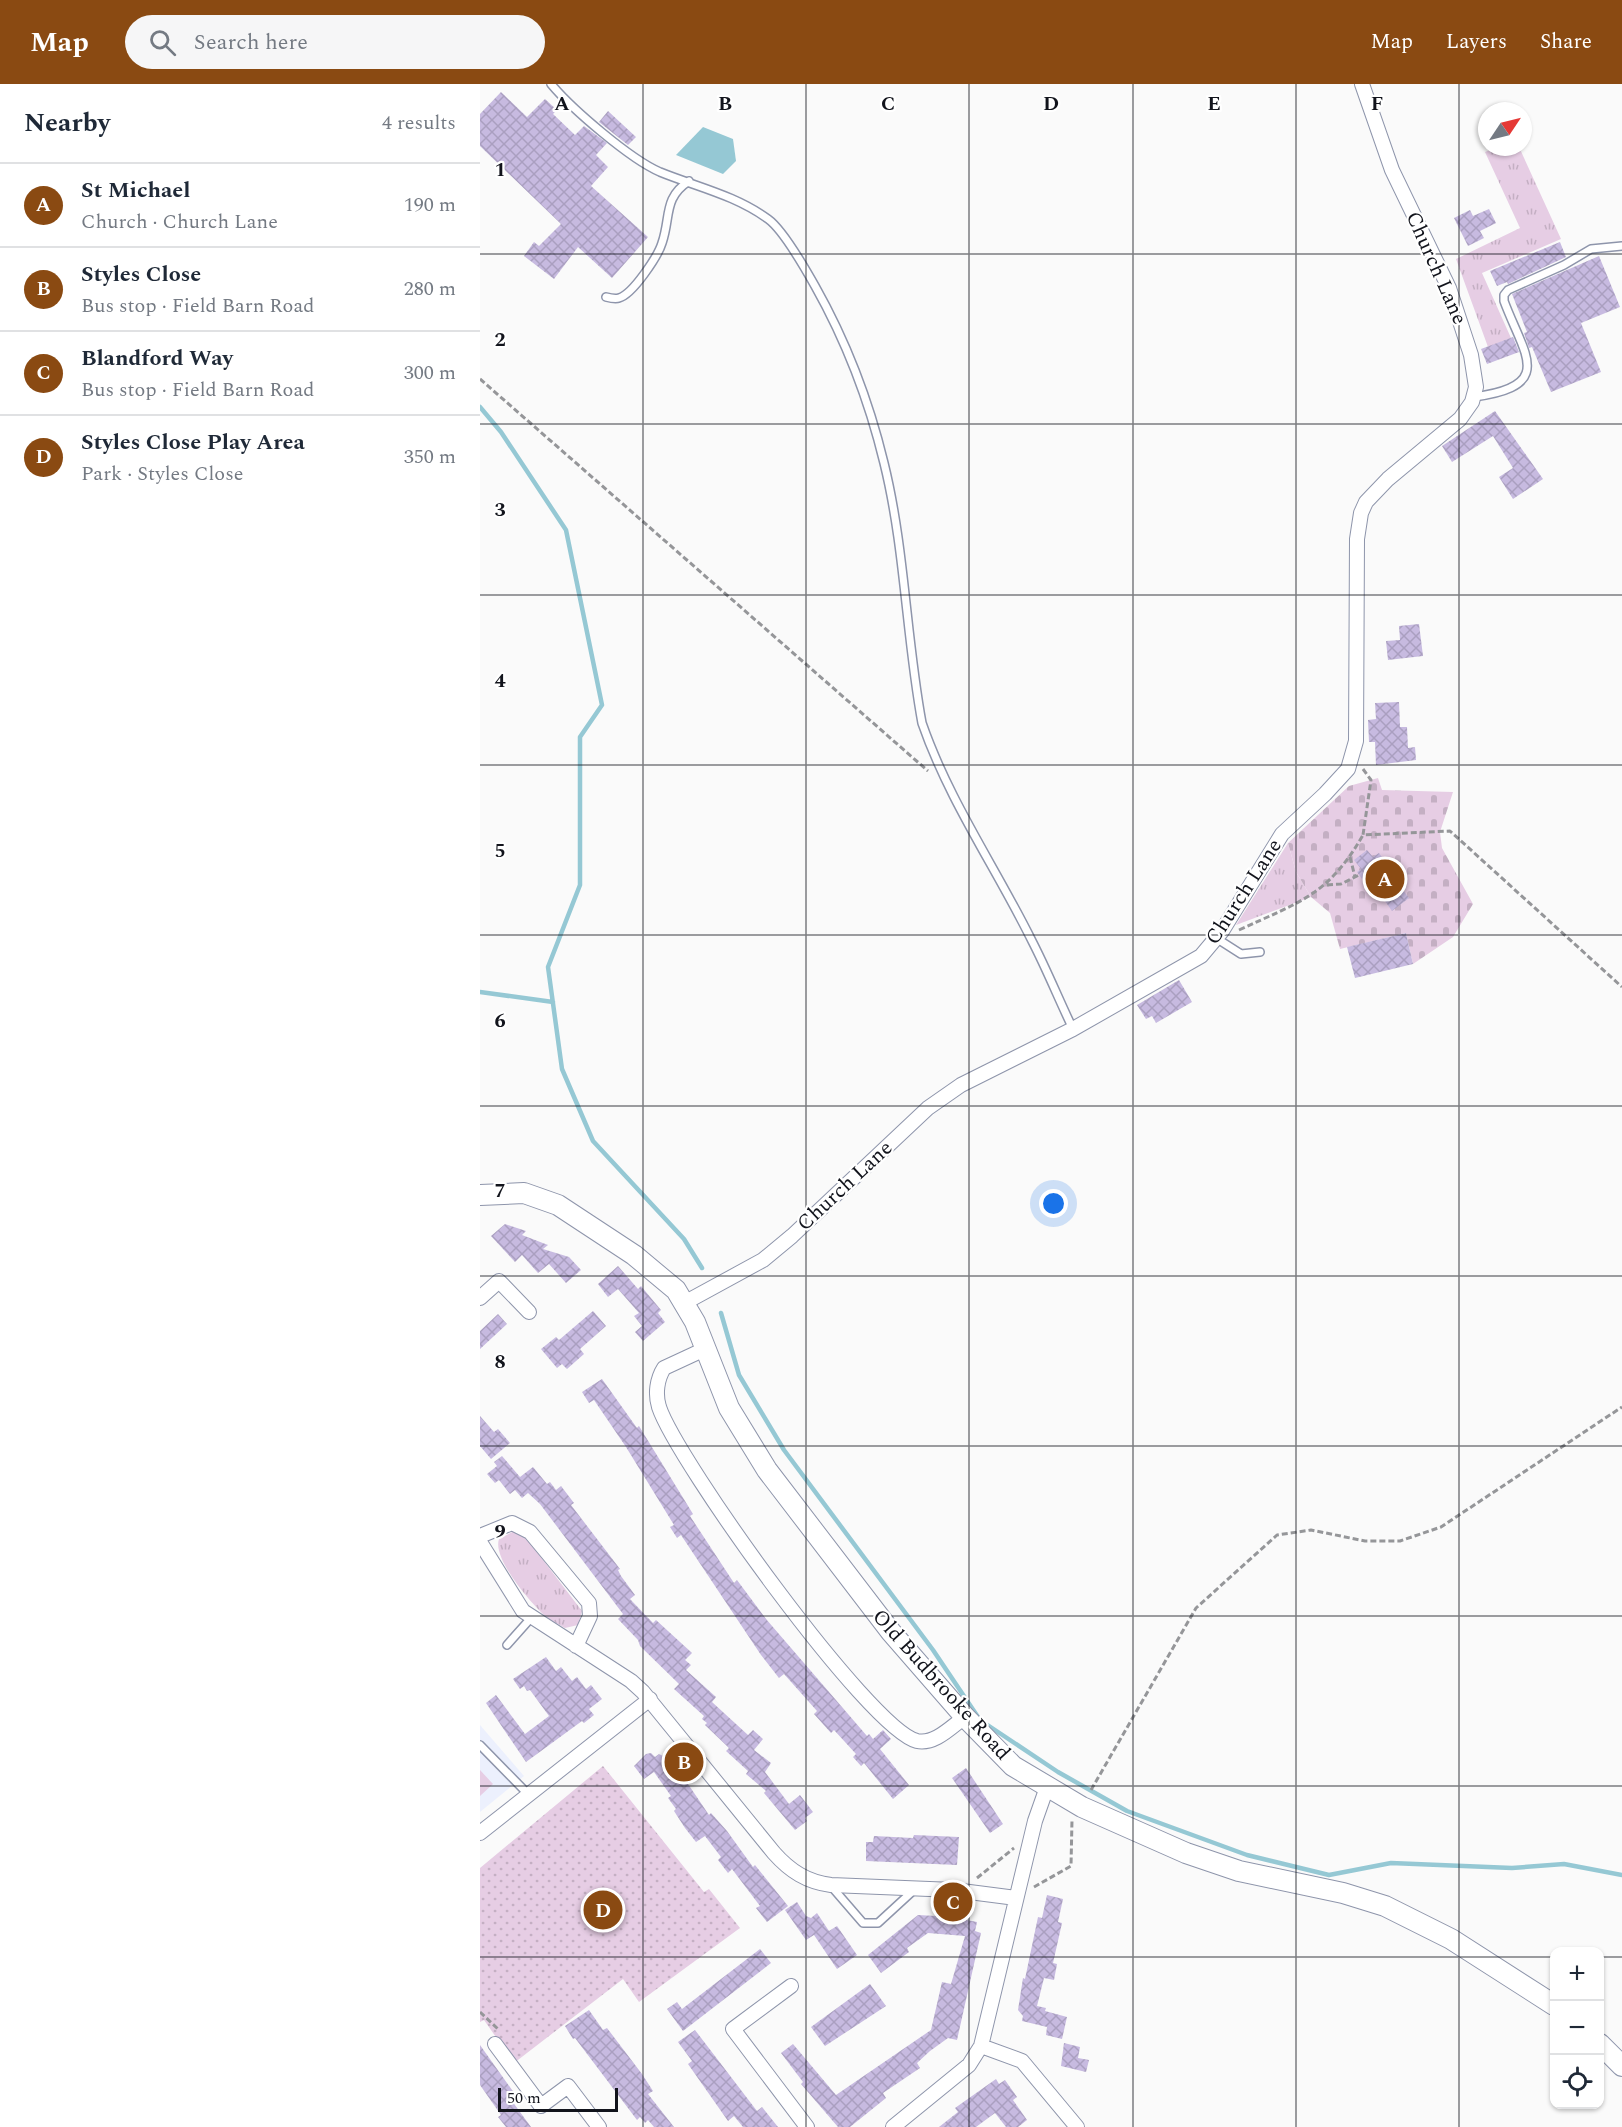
<!DOCTYPE html>
<html lang="en">
<head>
<meta charset="utf-8">
<style>
  body { margin:0; font-family:Spectral,serif; background:#f6f6f7; color:#1f2937 }
  .controls { position:absolute; right:18px; bottom:18px; display:grid; overflow:hidden; border-radius:12px; box-shadow:0 2px 4px #0004 }
  .controls button { width:54px; height:54px; display:grid; place-items:center; padding:0; border:0; border-bottom:2px solid #e0e1e3; background:#fff; color:#1f2937; font:30px sans-serif }
  .compass { position:absolute; left:998px; top:18px; width:54px; height:54px; border-radius:50%; background:#fff; box-shadow:0 2px 4px #0004; rotate:55deg }
  .scale { position:absolute; left:18px; bottom:15px; width:120px; box-sizing:border-box; padding-left:6px; border:3px solid #12141c; border-top:0; font-size:16px; line-height:21px; white-space:nowrap; color:#12141c; -webkit-text-stroke:4px #fff; paint-order:stroke }
  .you { position:absolute; left:574px; top:1120px; width:21px; height:21px; margin:-15px; border:4px solid #fff; border-radius:50%; background:#1a73e8; box-shadow:0 0 0 9px #1a73e833 }
  .badge { display:grid; place-items:center; width:39px; height:39px; border-radius:50%; background:#8a4a12; color:#fff; font-size:20px; font-weight:700 }
  .pin { position:absolute; translate:-50% -50%; border:3px solid #fff; box-shadow:0 2px 6px #0006 }
  .list { margin:0; padding:0; list-style:none }
  h2 { display:flex; justify-content:space-between; align-items:center; height:78px; margin:0; padding:0 24px; font-size:26px }
  h2 small { font-size:20px; font-weight:400; color:#747a83 }
  .list li { display:grid; grid-template-columns:39px 1fr auto; gap:18px; align-items:center; box-sizing:border-box; height:84px; padding:0 24px; border-top:2px solid #e0e1e3 }
  .list b { display:block; font-size:22px; white-space:nowrap }
  .list p { margin:0; font-size:20px; white-space:nowrap; color:#747a83 }
  .list em { font-size:20px; font-style:normal; color:#747a83 }
  .icon { flex:none; width:33px; height:33px; fill:none; stroke:currentColor; stroke-width:2; stroke-linecap:round; stroke-linejoin:round }
  .map { position:relative; flex:none; width:1142px; height:2043px; overflow:hidden }
  header { display:flex; align-items:center; gap:36px; box-sizing:border-box; height:84px; padding:0 30px; background:#8a4a12; color:#fff }
  header strong { font-size:28px }
  nav { display:flex; gap:33px; margin-inline-start:auto; font-size:21px }
  .search { width:420px; height:54px; background:#f6f6f7; display:flex; align-items:center; gap:15px; box-sizing:border-box; padding:0 21px; border-radius:33px; color:#747a83; font-size:22px }
  main { display:flex }
  aside { flex:1; background:#fff }
  .map>svg:first-child { display:block }
  .built { fill:#ecf0fd }
  .grass { fill:url(#grass-tufts) }
  .cemetery { fill:url(#cemetery-stones) }
  .park { fill:url(#park-dots) }
  .garden { fill:#e6cde4 }
  .water { fill:#95c8d4 }
  .lines { fill:none; stroke-linecap:round; stroke-linejoin:round }
  .stream { stroke:#95c8d4; stroke-width:4.5 }
  .building { fill:url(#building-cross-hatch) }
  .lane-casing { stroke:#8e95ab; stroke-width:10 }
  .street-casing { stroke:#8e95ab; stroke-width:16 }
  .secondary-casing { stroke:#8e95ab; stroke-width:22 }
  .path { stroke:#959699; stroke-width:3; stroke-dasharray:6 3; stroke-linecap:butt }
  .lane { stroke:#fff; stroke-width:7 }
  .street { stroke:#fff; stroke-width:14 }
  .secondary { stroke:#fff; stroke-width:20 }
  .grid { fill:none; stroke:#12141c; stroke-width:1.5; stroke-opacity:0.55 }
  .labels { text-anchor:middle; dominant-baseline:central; stroke-width:4.5; stroke-linejoin:round; paint-order:stroke }
  .street-label { font-size:21px; fill:#12141c; stroke:#fff }
  .grid-label { font-size:20px; text-anchor:middle; font-weight:bold; fill:#12141c; stroke:#fff; stroke-width:4.5; stroke-linejoin:round; paint-order:stroke }
</style>
</head>
<body>
<header>
<strong>Map</strong>
<div class="search"><svg class="icon" aria-label="search" viewBox="0 0 24 24"><circle cx="10" cy="10" r="6"/><path d="M15 15l6 6"/></svg>Search here</div>
<nav><a>Map</a><a>Layers</a><a>Share</a></nav>
</header>
<main>
<aside>
<h2>Nearby<small>4 results</small></h2>
<ul class="list">
<li><span class="badge">A</span><div><b>St Michael</b><p>Church · Church Lane</p></div><em>190 m</em></li>
<li><span class="badge">B</span><div><b>Styles Close</b><p>Bus stop · Field Barn Road</p></div><em>280 m</em></li>
<li><span class="badge">C</span><div><b>Blandford Way</b><p>Bus stop · Field Barn Road</p></div><em>300 m</em></li>
<li><span class="badge">D</span><div><b>Styles Close Play Area</b><p>Park · Styles Close</p></div><em>350 m</em></li>
</ul>
</aside>
<div class="map">
<svg width="1142" height="2043" viewBox="0 0 1142 2043">
  <defs>
    <pattern id="grass-tufts" width="24" height="20" patternUnits="userSpaceOnUse" patternTransform="scale(1.5)"><rect width="24" height="20" fill="#e6cde4"/><path d="M3 7l-1-3M5 7V3M7 7l1-3M15 17l-1-3M17 17v-4M19 17l1-3" fill="none" stroke="#c4afc3"/></pattern>
    <pattern id="cemetery-stones" width="16" height="16" patternUnits="userSpaceOnUse" patternTransform="scale(1.5)"><rect width="16" height="16" fill="#e6cde4"/><path d="M2 7V4a2 2 0 0 1 4 0v3zM10 15v-3a2 2 0 0 1 4 0v3z" fill="#c4afc3"/></pattern>
    <pattern id="park-dots" width="8" height="8" patternUnits="userSpaceOnUse" patternTransform="scale(1.5)"><rect width="8" height="8" fill="#e6cde4"/><path d="M2 2h.1M6 6h.1" fill="none" stroke="#c4afc3" stroke-width="1.8" stroke-linecap="round"/></pattern>
    <pattern id="building-cross-hatch" width="8" height="8" patternUnits="userSpaceOnUse" patternTransform="scale(1.5)"><rect width="8" height="8" fill="#c7bae0"/><path d="M0 0l8 8M0 8l8-8" fill="none" stroke="#aa9fc0"/></pattern>
  </defs>
  <rect width="100%" height="100%" fill="#fafafa"/>
  <path class="built" d="M 0,1641 L 44,1692 L 0,1728 Z"/>
  <path class="grass" d="M 1018,63 L 1039,63 L 1081,155 L 1002,189 L 1031,254 L 1008,263 L 976,175 L 1040,144 L 1005,68 Z
    M 808,759 L 816,788 L 831,813 L 756,841 Z
    M 34,1447 L 41,1449 L 47,1455 L 102,1527 L 98,1541 L 85,1544 C 78,1540 70,1536 64,1531 C 50,1518 12,1474 19,1455 Z"/>
  <path class="cemetery" d="M 898,694 L 902,706 L 973,708 L 960,748 L 962,764 L 993,820 L 973,853 L 933,880 L 926,849 L 860,865 L 850,829 L 831,813 L 816,788 L 808,759 L 869,702 Z"/>
  <path class="park" d="M 123,1682 L 224,1808 L 229,1805 L 260,1844 L 159,1918 L 143,1895 L 34,1979 L 4,1936 L 0,1938 L 0,1784 Z"/>
  <path class="garden" d="M 0,1686 L 13,1700 L 0,1712 Z"/>
  <path class="water" d="M 223,43 L 253,55 L 256,77 L 243,90 L 196,71 Z"/>
  <g class="lines">
    <path class="stream" d="M 0,323 L 21,348 L 86,446 L 122,621 L 100,653 L 100,801 L 68,883 L 82,985 L 113,1057 L 204,1155 L 222,1184
      M 0,908 L 73,918
      M 241,1229 L 259,1291 L 304,1366 L 453,1566 L 500,1636 L 578,1688 L 647,1727 L 767,1771 L 849,1791 L 911,1779 L 1032,1784 L 1084,1780 L 1142,1791"/>
  </g>
  <path class="building" d="M 21,8 L 47,33 L 65,15 L 77,26 L 73,30 L 95,51 L 104,42 L 127,59 L 116,71 L 128,83 L 111,102 L 168,153 L 132,194 L 98,163 L 74,195 L 44,172 L 54,158 L 59,162 L 81,140 L 0,62 L 0,30 Z
    M 128,27 L 156,53 L 148,61 L 119,38 Z
    M 1009,125 L 1016,139 L 1000,147 L 1004,154 L 988,162 L 974,134 L 990,126 L 993,132 Z
    M 1080,158 L 1086,173 L 1028,200 L 1027,198 L 1017,202 L 1010,187 Z
    M 1119,172 L 1140,223 L 1101,239 L 1121,288 L 1071,308 L 1052,263 L 1049,264 L 1044,249 L 1047,248 L 1032,210 Z
    M 1033,253 L 1039,268 L 1007,280 L 1001,265 Z
    M 1015,327 L 1063,395 L 1033,415 L 1019,393 L 1033,384 L 1013,352 L 972,378 L 962,362 Z
    M 939,540 L 943,572 L 908,576 L 906,557 L 920,556 L 919,542 Z
    M 919,618 L 920,643 L 927,643 L 928,664 L 935,663 L 936,676 L 896,681 L 895,658 L 889,658 L 888,636 L 896,635 L 895,619 Z
    M 887,766 L 893,773 L 899,769 L 907,780 L 913,776 L 925,792 L 917,798 L 929,814 L 912,827 L 900,810 L 895,813 L 877,788 L 881,785 L 874,776 Z
    M 926,849 L 933,880 L 875,894 L 867,863 Z
    M 699,896 L 712,918 L 676,939 L 672,932 L 666,935 L 657,921 Z
    M 25,1140 L 46,1147 L 42,1151 L 68,1161 L 63,1165 L 89,1173 L 101,1186 L 86,1199 L 69,1180 L 58,1189 L 42,1171 L 35,1178 L 11,1152 Z
    M 138,1182 L 158,1205 L 161,1202 L 181,1226 L 178,1229 L 185,1238 L 163,1257 L 155,1248 L 162,1242 L 154,1232 L 159,1229 L 138,1205 L 128,1213 L 118,1200 Z
    M 113,1227 L 126,1242 L 100,1265 L 104,1270 L 87,1285 L 82,1280 L 77,1284 L 61,1265 L 76,1253 L 79,1256 Z
    M 18,1230 L 27,1240 L 0,1265 L 0,1247 Z
    M 122,1295 L 157,1344 L 159,1342 L 213,1430 L 210,1432 L 254,1499 L 257,1496 L 286,1535 L 387,1652 L 389,1650 L 393,1655 L 403,1646 L 411,1655 L 400,1665 L 429,1701 L 413,1715 L 384,1679 L 381,1682 L 373,1673 L 376,1670 L 354,1646 L 351,1649 L 334,1630 L 337,1627 L 304,1590 L 299,1594 L 281,1571 L 201,1451 L 197,1454 L 190,1443 L 194,1441 L 146,1363 L 114,1316 L 109,1319 L 102,1308 Z
    M 0,1332 L 14,1348 L 18,1345 L 30,1359 L 11,1375 L 0,1362 Z
    M 22,1372 L 40,1393 L 53,1383 L 67,1400 L 70,1398 L 76,1406 L 81,1402 L 94,1419 L 91,1421 L 140,1485 L 138,1486 L 141,1492 L 155,1511 L 150,1515 L 173,1539 L 176,1536 L 212,1569 L 205,1576 L 211,1581 L 206,1586 L 236,1613 L 232,1618 L 268,1651 L 273,1646 L 283,1655 L 274,1666 L 291,1679 L 285,1688 L 309,1720 L 320,1711 L 333,1728 L 325,1734 L 327,1737 L 315,1746 L 284,1709 L 286,1707 L 266,1690 L 268,1687 L 246,1667 L 249,1664 L 225,1641 L 227,1639 L 222,1635 L 224,1632 L 194,1605 L 199,1600 L 160,1562 L 158,1556 L 138,1535 L 143,1530 L 60,1420 L 48,1409 L 42,1414 L 35,1406 L 30,1410 L 19,1396 L 15,1399 L 7,1390 L 17,1382 L 14,1378 Z
    M 66,1573 L 76,1587 L 81,1583 L 92,1597 L 97,1593 L 106,1605 L 111,1601 L 122,1615 L 109,1625 L 114,1631 L 104,1639 L 102,1637 L 46,1678 L 6,1619 L 16,1611 L 45,1650 L 69,1632 L 50,1606 L 47,1607 L 44,1602 L 40,1605 L 33,1595 Z
    M 171,1669 L 175,1673 L 179,1670 L 183,1672 L 199,1694 L 204,1699 L 206,1697 L 229,1731 L 231,1729 L 247,1747 L 273,1783 L 275,1781 L 308,1822 L 287,1838 L 276,1824 L 280,1822 L 252,1785 L 248,1789 L 238,1776 L 241,1773 L 225,1752 L 216,1758 L 205,1744 L 194,1727 L 196,1725 L 188,1714 L 191,1712 L 174,1688 L 164,1695 L 154,1682 L 166,1670 Z
    M 486,1684 L 523,1740 L 510,1749 L 472,1694 Z
    M 434,1751 L 479,1753 L 477,1781 L 386,1777 L 386,1758 L 393,1758 L 394,1752 L 433,1754 Z
    M 567,1811 L 583,1815 L 578,1838 L 582,1839 L 573,1879 L 577,1880 L 574,1896 L 564,1894 L 557,1922 L 566,1924 L 565,1927 L 587,1933 L 582,1955 L 566,1951 L 567,1943 L 542,1937 L 543,1932 L 538,1926 L 543,1894 L 545,1895 L 558,1833 L 562,1834 Z
    M 317,1818 L 326,1832 L 331,1834 L 337,1829 L 349,1847 L 357,1842 L 377,1871 L 357,1885 L 334,1851 L 326,1856 L 305,1826 Z
    M 456,1830 L 497,1838 L 495,1847 L 501,1849 L 477,1956 L 468,1954 L 450,1967 L 437,1979 L 440,1984 L 403,2009 L 406,2014 L 370,2043 L 358,2043 L 321,2000 L 323,1998 L 301,1969 L 313,1960 L 356,2011 L 451,1946 L 462,1898 L 471,1900 L 485,1852 L 448,1849 L 427,1864 L 429,1868 L 401,1889 L 388,1871 L 438,1831 L 456,1832 Z
    M 280,1865 L 291,1879 L 203,1947 L 187,1925 L 197,1918 L 202,1925 Z
    M 390,1900 L 406,1922 L 345,1962 L 331,1943 Z
    M 109,1926 L 123,1946 L 127,1944 L 162,1990 L 173,2007 L 168,2010 L 194,2043 L 174,2043 L 168,2036 L 165,2039 L 160,2033 L 157,2036 L 95,1954 L 93,1955 L 85,1942 Z
    M 215,1946 L 277,2027 L 282,2023 L 298,2043 L 263,2043 L 254,2032 L 248,2037 L 208,1980 L 212,1977 L 198,1958 Z
    M 584,1959 L 600,1963 L 598,1974 L 609,1976 L 606,1988 L 581,1982 Z
    M 0,1961 L 37,2013 L 32,2017 L 51,2043 L 26,2043 L 18,2033 L 21,2031 L 0,2001 Z
    M 516,1995 L 519,2000 L 525,1996 L 537,2013 L 533,2016 L 547,2036 L 538,2043 L 526,2043 L 515,2029 L 496,2043 L 459,2043 L 478,2028 L 475,2024 Z"/>
  <g class="lines">
    <defs>
      <path id="lane" d="M 71,0 C 92,25 150,75 180,88 C 217,103 255,111 288,135 C 302,145 326,186 335,202 C 366,257 389,317 404,379 C 425,464 426,553 442,639 C 469,717 516,784 552,857 C 567,886 579,916 593,945
        M 126,213 C 130,214 136,215 139,214 C 153,210 178,172 182,159 C 191,133 183,114 209,97
        M 994,313 C 1076,302 1044,271 1024,217 L 1024,211 L 1028,206 L 1084,181 L 1111,165 L 1142,162
        M 736,854 L 761,870 L 780,868
        M 27,1561 L 51,1534
        M 0,1661 L 47,1709
        M 351,1802 L 383,1839 L 398,1839 L 435,1805"/>
      <path id="street" d="M 0,1214 L 19,1197 L 49,1228
        M 206,1218 L 283,1176 L 312,1152 L 448,1024 L 481,1001 L 593,945 L 721,872 L 742,847 L 802,750 L 845,710 L 868,685 L 876,657 L 877,455 L 881,429 L 886,418 L 908,395 L 980,335 L 992,318 L 996,303 L 991,271 L 969,204 L 912,86 L 882,0
        M 225,1265 L 184,1284 C 177,1295 175,1310 179,1323 C 197,1377 389,1645 437,1657 C 455,1661 472,1642 485,1633
        M 0,1452 L 32,1439 L 50,1448 L 109,1519 L 110,1532 L 96,1562
        M 0,1458 L 43,1527 L 151,1597 L 163,1608 L 294,1769 C 310,1787 327,1798 351,1801 L 474,1806 L 536,1814
        M 0,1749 L 170,1615
        M 311,1902 L 253,1945 L 327,2043
        M 15,1960 L 61,2022 L 88,2002 L 119,2043
        M 501,1962 L 555,1737 L 567,1703
        M 413,2043 L 489,1981 L 501,1962 L 542,1977 L 597,2043"/>
      <path id="secondary" d="M 0,1111 L 44,1109 L 78,1121 L 154,1171 L 196,1206 L 215,1238 L 249,1324 L 287,1386 L 411,1548 L 485,1633 L 533,1682 L 602,1723 L 706,1769 L 759,1787 L 863,1809 L 905,1822 L 971,1855 L 1074,1921
        M 1120,1960 L 1142,1982"/>
    </defs>
    <use href="#lane" class="lane-casing"/>
    <use href="#street" class="street-casing"/>
    <use href="#secondary" class="secondary-casing"/>
    <path class="path" d="M 0,295 L 448,687
      M 883,685 L 891,696 L 883,751 L 970,747 L 1142,903
      M 870,773 L 875,793
      M 847,801 L 861,800 L 879,791
      M 759,846 C 819,818 848,812 883,751
      M 611,1706 L 716,1524 L 797,1451 L 831,1446 L 885,1457 L 920,1457 L 961,1443 L 1142,1323
      M 497,1794 L 534,1764
      M 554,1803 L 591,1782 L 592,1736
      M 0,1928 L 18,1945"/>
    <use href="#lane" class="lane"/>
    <use href="#street" class="street"/>
    <use href="#secondary" class="secondary"/>
  </g>
  <path class="grid" d="M 163,0 L 163,2043M 326,0 L 326,2043M 489,0 L 489,2043M 653,0 L 653,2043M 816,0 L 816,2043M 979,0 L 979,2043M 0,170 L 1142,170M 0,340 L 1142,340M 0,511 L 1142,511M 0,681 L 1142,681M 0,851 L 1142,851M 0,1022 L 1142,1022M 0,1192 L 1142,1192M 0,1362 L 1142,1362M 0,1532 L 1142,1532M 0,1702 L 1142,1702M 0,1873 L 1074,1873M 1120,1873 L 1142,1873"/>
  <g class="labels">
    <g class="street-label">
      <text transform="translate(956 184) rotate(66)">Church Lane</text>
      <text transform="translate(764 808) rotate(-57)">Church Lane</text>
      <text transform="translate(365 1102) rotate(-43)">Church Lane</text>
      <text transform="translate(461 1601) rotate(48)">Old Budbrooke Road</text>
    </g>
  </g>
  <g class="grid-label">
    <text x="82" y="26">A</text>
    <text x="245" y="26">B</text>
    <text x="408" y="26">C</text>
    <text x="571" y="26">D</text>
    <text x="734" y="26">E</text>
    <text x="897" y="26">F</text>
    <text x="20" y="92">1</text>
    <text x="20" y="262">2</text>
    <text x="20" y="432">3</text>
    <text x="20" y="603">4</text>
    <text x="20" y="773">5</text>
    <text x="20" y="943">6</text>
    <text x="20" y="1113">7</text>
    <text x="20" y="1284">8</text>
    <text x="20" y="1454">9</text>
  </g>
</svg>
<div class="controls">
<button>+</button>
<button>−</button>
<button><svg class="icon" aria-label="locate" viewBox="0 0 24 24"><circle cx="12" cy="12" r="6"/><path d="M12 2v4M12 18v4M2 12h4M18 12h4"/></svg></button>
</div>
<svg class="compass" viewBox="-18 -18 36 36"><path d="M0-13l5 13h-10z" fill="#e53935"/><path d="M0 13l5-13h-10z" fill="#747a83"/></svg>
<div class="scale">50 m</div>
<div class="you"></div>
<div class="pin badge" style="left:905px;top:795px">A</div>
<div class="pin badge" style="left:204px;top:1678px">B</div>
<div class="pin badge" style="left:473px;top:1818px">C</div>
<div class="pin badge" style="left:123px;top:1826px">D</div>
</div>
</main>
</body>
</html>
